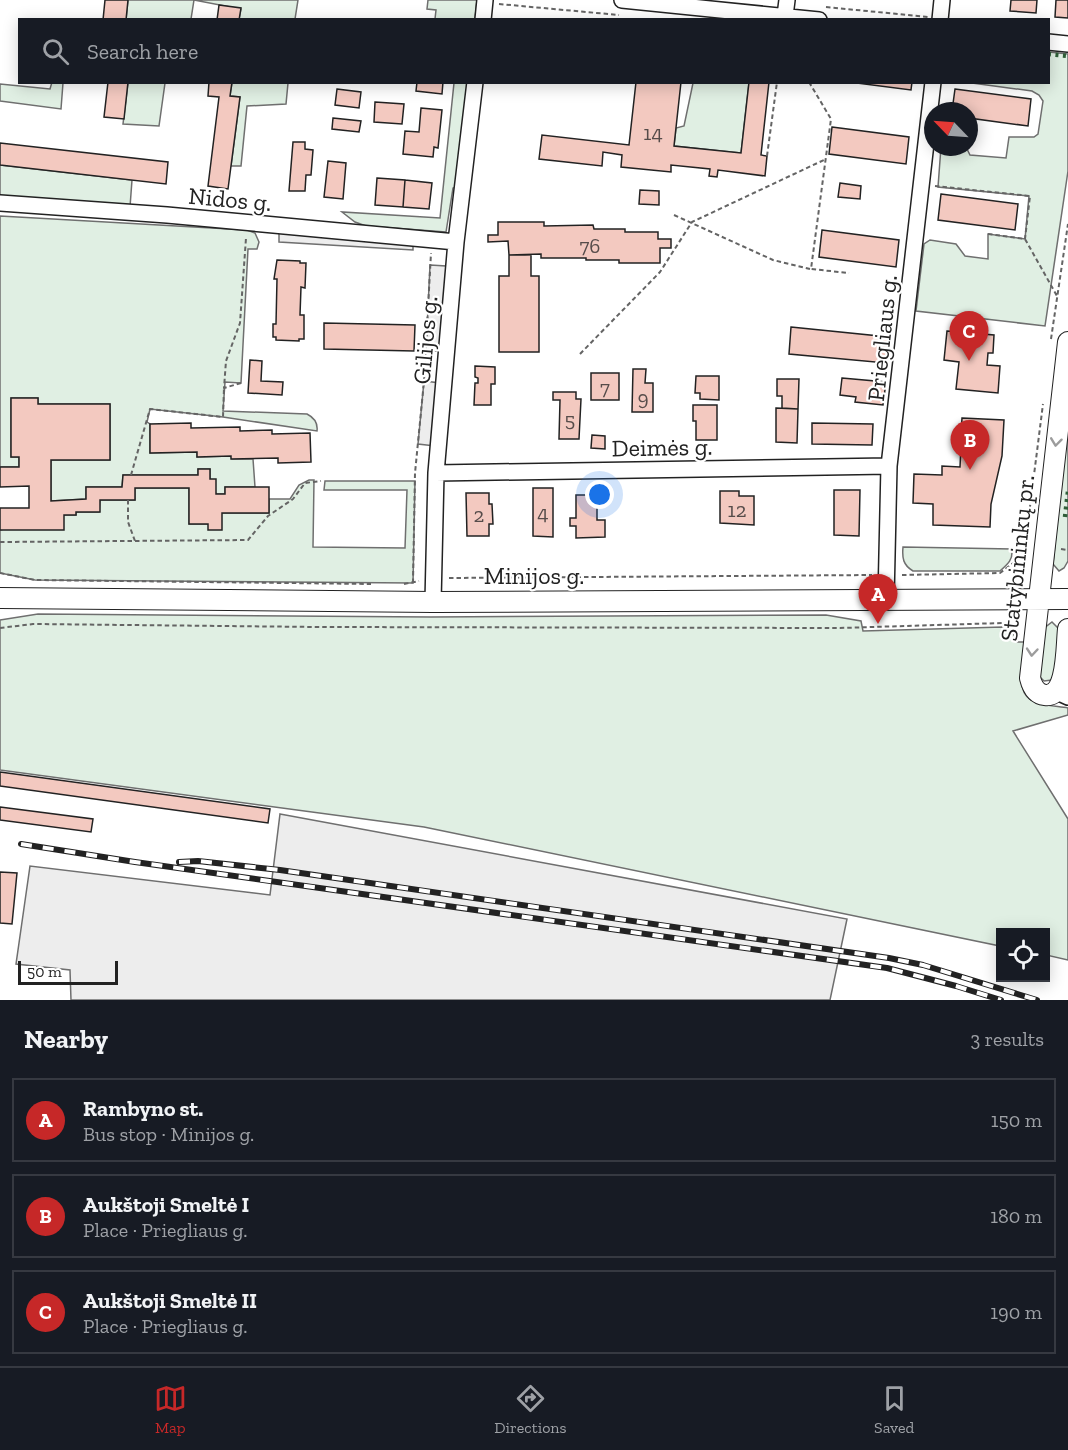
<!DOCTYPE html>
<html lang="en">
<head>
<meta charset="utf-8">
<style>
  body { margin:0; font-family:"Zilla Slab",serif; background:#242831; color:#f1f3f6 }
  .controls { position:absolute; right:18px; bottom:18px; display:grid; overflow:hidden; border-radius:0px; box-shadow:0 3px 15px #0003 }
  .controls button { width:54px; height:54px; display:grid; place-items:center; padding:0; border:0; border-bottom:2px solid #363941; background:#171b24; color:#f1f3f6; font:30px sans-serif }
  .compass { position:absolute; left:924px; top:102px; width:54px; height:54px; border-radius:50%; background:#171b24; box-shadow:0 3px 15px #0003; rotate:295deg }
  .scale { position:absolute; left:18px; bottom:15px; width:100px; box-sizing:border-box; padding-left:6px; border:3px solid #222; border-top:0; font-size:16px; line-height:21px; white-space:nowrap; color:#222; -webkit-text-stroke:4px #fff; paint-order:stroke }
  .you { position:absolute; left:600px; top:495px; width:21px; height:21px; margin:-15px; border:4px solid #fff; border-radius:50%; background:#1a73e8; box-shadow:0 0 0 9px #1a73e833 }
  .badge { display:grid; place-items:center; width:39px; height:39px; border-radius:50%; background:#c62828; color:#fff; font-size:20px; font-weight:700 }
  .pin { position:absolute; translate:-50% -50px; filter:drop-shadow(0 2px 3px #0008) }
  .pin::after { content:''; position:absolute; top:32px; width:21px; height:18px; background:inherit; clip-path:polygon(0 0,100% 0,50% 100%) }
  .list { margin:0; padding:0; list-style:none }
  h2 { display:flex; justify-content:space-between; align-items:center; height:78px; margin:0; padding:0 24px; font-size:26px }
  h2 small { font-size:20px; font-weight:400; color:#9ea1a6 }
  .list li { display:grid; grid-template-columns:39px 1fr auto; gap:18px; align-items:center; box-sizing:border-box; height:84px; margin:0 12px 12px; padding:0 12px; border:2px solid #363941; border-radius:0px }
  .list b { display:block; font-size:22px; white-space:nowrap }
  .list p { margin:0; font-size:20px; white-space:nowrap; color:#9ea1a6 }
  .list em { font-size:20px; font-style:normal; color:#9ea1a6 }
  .icon { flex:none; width:33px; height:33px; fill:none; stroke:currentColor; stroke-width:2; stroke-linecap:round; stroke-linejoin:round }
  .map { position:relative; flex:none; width:1068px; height:1000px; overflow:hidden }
  .search { position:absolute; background:#171b24; box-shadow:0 3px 15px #0003; left:18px; right:18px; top:18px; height:66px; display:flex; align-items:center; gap:15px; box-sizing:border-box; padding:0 21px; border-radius:0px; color:#9ea1a6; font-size:22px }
  .sheet { height:366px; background:#171b24 }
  nav { display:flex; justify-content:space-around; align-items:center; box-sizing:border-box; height:84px; border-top:2px solid #363941; background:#171b24; font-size:16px; color:#9ea1a6 }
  nav a { display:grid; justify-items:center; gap:3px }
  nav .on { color:#c62828 }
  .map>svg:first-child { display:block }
  .green { fill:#e0efe3; stroke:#6f6f6f; stroke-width:1.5 }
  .parking { fill:#ededed; stroke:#6f6f6f; stroke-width:1.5 }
  .building { fill:#f3c9c0; stroke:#222; stroke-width:1.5 }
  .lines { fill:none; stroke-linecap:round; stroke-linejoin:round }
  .minor-casing { stroke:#222; stroke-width:18 }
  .major-casing { stroke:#222; stroke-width:22 }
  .path { stroke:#646464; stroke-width:2; stroke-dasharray:4.5 3; stroke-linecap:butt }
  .minor { stroke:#fff; stroke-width:15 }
  .major { stroke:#fff; stroke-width:20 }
  .rail-casing { stroke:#222; stroke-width:6 }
  .rail { stroke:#fff; stroke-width:4; stroke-dasharray:11; stroke-linecap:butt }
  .hedge { stroke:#2f5e38; stroke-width:4.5; stroke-dasharray:3 4.5; stroke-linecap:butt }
  .oneway { stroke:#9c9c9c }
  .labels { text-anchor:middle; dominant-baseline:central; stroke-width:4.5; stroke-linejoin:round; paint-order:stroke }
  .number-label { font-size:21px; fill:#564c4a }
  .street-label { font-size:24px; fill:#222; stroke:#fff }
</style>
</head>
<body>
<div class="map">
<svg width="1068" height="1000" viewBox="0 0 1068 1000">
  <rect width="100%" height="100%" fill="#fff"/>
  <path class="green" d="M 128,0 L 298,0 L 295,19 L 239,19 L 241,9 L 194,0 L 191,19 L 126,20 Z
    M 428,0 L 477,0 L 475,19 L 435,19 L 436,10 L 427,9 Z
    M 1049,52 L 1068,54 L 1068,171 L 1045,326 L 916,311 L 924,244 L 930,240 L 956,244 L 965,256 L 988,259 L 988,234 L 1025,239 L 1029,196 L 938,187 L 941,147 L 966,147 L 970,155 L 1006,158 L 1009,137 L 1034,137 L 1038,134 L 1043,101 L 1039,95 L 1032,91 L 972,83 L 1048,82 Z
    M 52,82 L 63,83 L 61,109 L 0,101 L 0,84 L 50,89 Z
    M 128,83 L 165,83 L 159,126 L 123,124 Z
    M 232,83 L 288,83 L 286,104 L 247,106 L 241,166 L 231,166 L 240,97 L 230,96 Z
    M 454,83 L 468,83 L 457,187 L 453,188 L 446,232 L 366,226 L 355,222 L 342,212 L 440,218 Z
    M 693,83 L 749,83 L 741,153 L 674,146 L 676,128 L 684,126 Z
    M 0,165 L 132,180 L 130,207 L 0,197 Z
    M 0,216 L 247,230 L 255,233 L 259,242 L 257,249 L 248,249 L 241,383 L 225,382 L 223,411 L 307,414 C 315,418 318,423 317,431 L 223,417 L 150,409 L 147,422 L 150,424 L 150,453 L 197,452 L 197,457 L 231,456 L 232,459 L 253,459 L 255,487 L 225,487 L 225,494 L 216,494 L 210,479 L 210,469 L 198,469 L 198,475 L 123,475 L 122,487 L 86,487 L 86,499 L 51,501 L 51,460 L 110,460 L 110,404 L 38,404 L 38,398 L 11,398 L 11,457 L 19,457 L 19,467 L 0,467 Z
    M 1068,414 L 1068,561 L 1064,568 L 1059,571 L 1053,564 Z
    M 309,480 L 314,480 L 313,547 L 405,548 L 407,490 L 324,490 L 325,481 L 415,481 L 413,583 L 35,580 L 0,573 L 0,530 L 64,515 L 76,515 L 76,512 L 99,512 L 100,500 L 135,500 L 135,488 L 189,488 L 189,524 L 208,524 L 222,513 L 269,513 L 269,499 L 290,499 L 299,485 Z
    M 903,547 L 1012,549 C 1013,560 1008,564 1000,571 L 913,571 C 903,565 902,558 903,547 Z
    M 38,614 L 431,617 L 826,615 L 861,621 L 863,631 L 1003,627 L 1012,631 L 1017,642 L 1025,642 C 1024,658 1014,690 1031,700 C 1040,706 1057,706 1068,708 L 1068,715 L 1013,731 L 1068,819 L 1068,960 L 1046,955 L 1046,932 L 1000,932 L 1000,946 L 424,827 L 0,770 L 0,620 Z
    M 1052,622 L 1059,629 L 1056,674 L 1052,680 L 1044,681 L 1039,676 L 1043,629 Z"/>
  <path class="parking" d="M 279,233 L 413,241 L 413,250 L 279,242 Z
    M 430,265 L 446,266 L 442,351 L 426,351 Z
    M 424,381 L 440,383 L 435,446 L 418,444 Z
    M 280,814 L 847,919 L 830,1000 L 71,1000 L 70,970 L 16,964 L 30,866 L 270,895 Z"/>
  <path class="building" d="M 105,0 L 128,0 L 126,20 L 103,20 Z
    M 1011,0 L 1037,0 L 1036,13 L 1010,11 Z
    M 1056,0 L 1068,0 L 1068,18 L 1055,17 Z
    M 219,5 L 241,8 L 239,20 L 217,20 Z
    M 108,82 L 128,82 L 124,119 L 104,117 Z
    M 209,82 L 232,82 L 230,96 L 240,97 L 228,189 L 208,186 L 219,97 L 208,96 Z
    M 417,82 L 443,82 L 442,94 L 416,91 Z
    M 636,82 L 681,82 L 674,146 L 741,153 L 749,82 L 769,82 L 761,155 L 767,156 L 765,176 L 718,170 L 717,177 L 709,176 L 710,169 L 671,165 L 671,172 L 621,167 L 622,155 L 603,152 L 602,166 L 539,159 L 542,135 L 629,145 Z
    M 849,82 L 912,82 L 911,90 Z
    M 337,89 L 361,92 L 359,108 L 335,105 Z
    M 955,89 L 1031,99 L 1028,126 L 969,118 L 969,111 L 952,111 Z
    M 375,102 L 404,104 L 402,124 L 374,122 Z
    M 421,108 L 442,110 L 438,148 L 434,147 L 433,157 L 403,154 L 405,131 L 419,132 Z
    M 333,118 L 361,121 L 359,132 L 332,129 Z
    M 832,127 L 909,137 L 906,164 L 829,154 Z
    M 293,142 L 305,142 L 305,149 L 313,150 L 311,175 L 306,175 L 305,191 L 289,191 Z
    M 0,143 L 168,162 L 166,184 L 0,165 Z
    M 328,161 L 346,163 L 343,199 L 324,197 Z
    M 377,178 L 405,180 L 403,207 L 375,205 Z
    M 405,180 L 432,183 L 429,209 L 403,207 Z
    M 840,183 L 861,186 L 860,199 L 838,197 Z
    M 640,190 L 659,191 L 659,205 L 639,204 Z
    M 941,194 L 1018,204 L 1015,230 L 938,220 Z
    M 498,222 L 544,222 L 544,226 L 593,225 L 594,229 L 625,229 L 625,232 L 658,232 L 658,239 L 671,239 L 671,248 L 660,248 L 660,263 L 619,263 L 619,260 L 586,260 L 586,258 L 541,258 L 541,254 L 509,255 L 508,241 L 488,242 L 488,235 L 498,235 Z
    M 822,230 L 899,240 L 896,267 L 819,257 Z
    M 509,255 L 531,255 L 531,276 L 539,276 L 539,352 L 499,352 L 499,276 L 509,276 Z
    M 277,260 L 300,261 L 300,263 L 306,263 L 305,288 L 301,287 L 300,315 L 304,315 L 304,339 L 299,339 L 299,341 L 276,340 L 276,337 L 273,337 L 273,324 L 276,324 L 277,279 L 274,279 Z
    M 324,323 L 415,325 L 414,351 L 324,349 Z
    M 791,327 L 889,337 L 886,363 L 789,354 Z
    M 947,331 L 994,335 L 993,353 L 988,353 L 987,365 L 1000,366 L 998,393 L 956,389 L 959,362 L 944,360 Z
    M 250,360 L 262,361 L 261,381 L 283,382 L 282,395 L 248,393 Z
    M 475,366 L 495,367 L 495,384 L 491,384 L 491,405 L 474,405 L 475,383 L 478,383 L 478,378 L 475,377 Z
    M 633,369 L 646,369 L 645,383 L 653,383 L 653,412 L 632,412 Z
    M 591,373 L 619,373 L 619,400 L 591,400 Z
    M 696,376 L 719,376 L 719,400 L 700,399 L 700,393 L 695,393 Z
    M 842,378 L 886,382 L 883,405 L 855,402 L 856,397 L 840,395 Z
    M 777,379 L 799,379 L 798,409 L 782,408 L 782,396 L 777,396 Z
    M 553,392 L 576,392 L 576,399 L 581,399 L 579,439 L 559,439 L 560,400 L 553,400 Z
    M 11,398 L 38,398 L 38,404 L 110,404 L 110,460 L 51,460 L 51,501 L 86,499 L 86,487 L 122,487 L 123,475 L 198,475 L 198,469 L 210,469 L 210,479 L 216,479 L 216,494 L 225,494 L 225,487 L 269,487 L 269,513 L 222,513 L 222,530 L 208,530 L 208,524 L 189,524 L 189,488 L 135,488 L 135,500 L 100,500 L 100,512 L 76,512 L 76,515 L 64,515 L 64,530 L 0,530 L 0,508 L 29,508 L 29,486 L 0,487 L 0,467 L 19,467 L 19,457 L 11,457 Z
    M 693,405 L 717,405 L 717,440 L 696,440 L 696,421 L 693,421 Z
    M 776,408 L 798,409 L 797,443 L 776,442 Z
    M 962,418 L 1004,420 L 1002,456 L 991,504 L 990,527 L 933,525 L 933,504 L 913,503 L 914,474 L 942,475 L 942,466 L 960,467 L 961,446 L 953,445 L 953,434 L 961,434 Z
    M 191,423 L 191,428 L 240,427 L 240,431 L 272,430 L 272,434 L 310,433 L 311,462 L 278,463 L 278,458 L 231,459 L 231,456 L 197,457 L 197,452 L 150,453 L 150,424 Z
    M 812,423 L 873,424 L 872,445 L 812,444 Z
    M 592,435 L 605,436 L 605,449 L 591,448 Z
    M 533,488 L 553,488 L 553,537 L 533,536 Z
    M 834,490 L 860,490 L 859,536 L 834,535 Z
    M 720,491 L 739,491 L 739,496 L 754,496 L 754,525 L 720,523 Z
    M 466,493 L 489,493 L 489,504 L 492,504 L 493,524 L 489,524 L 489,536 L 467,536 Z
    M 576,495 L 597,495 L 597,520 L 605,520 L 605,537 L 576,538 L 576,526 L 570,526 L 570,518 L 576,518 Z
    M 0,772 L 270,809 L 268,823 L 0,786 Z
    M 0,807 L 93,819 L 91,832 L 0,820 Z
    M 0,872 L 17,873 L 12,924 L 0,923 Z"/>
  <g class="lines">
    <defs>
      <path id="minor" d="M 622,0 L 819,20
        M 785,16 L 787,0
        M 483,20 L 485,0
        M 940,20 L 942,0
        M 1048,42 L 1068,44
        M 0,203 L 167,215 L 456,242
        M 436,473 L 889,466
        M 886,599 L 889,466 L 933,82
        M 433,602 L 436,473 L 456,242 L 475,82
        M 1057,692 L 1068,697"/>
      <path id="major" d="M 1068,342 L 1030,678 C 1032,686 1036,694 1045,695 C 1068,698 1066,645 1068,629
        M 0,598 L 433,602 L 1068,599"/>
    </defs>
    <use href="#minor" class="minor-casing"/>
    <use href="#major" class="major-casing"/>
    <path class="path" d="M 499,4 L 619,15
      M 826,7 L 928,17
      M 809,82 L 831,119 L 811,269 L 849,273
      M 767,156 L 777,82
      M 935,186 L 1030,196 L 1025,239
      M 674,215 L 773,260 L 810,269
      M 988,234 L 1025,239 L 1057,296
      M 1051,339 L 1068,224
      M 580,354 L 660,272 L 692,222 L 826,159
      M 241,383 L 224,388 L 226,361 L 240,323 L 246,238
      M 131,475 L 150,409 L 223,417 L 224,388
      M 128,500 L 128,522 L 135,541
      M 0,542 L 248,540 L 268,516 L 293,499 L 305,483 L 321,481
      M 1061,549 L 1068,550
      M 0,573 L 35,580 L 371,584
      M 902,575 L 1000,573 L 1017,560 L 1025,546 L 1043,404
      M 449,578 L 872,575
      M 413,583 L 415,473 L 424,381 L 431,253
      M 404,584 L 419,581
      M 0,628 L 33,624 L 318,627 L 840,628 L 1002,623 L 1013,628 L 1019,635"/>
    <use href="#minor" class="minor"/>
    <use href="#major" class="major"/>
    <defs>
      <path id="rail" d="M 21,844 L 135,862 L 887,968 L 956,986 L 1001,1000
        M 179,862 L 198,861 L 280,870 L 889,958 L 923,965 L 1037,1000"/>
    </defs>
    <use href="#rail" class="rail-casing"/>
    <use href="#rail" class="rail"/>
    <path class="hedge" d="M 1048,54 L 1068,56
      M 1065,517 L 1068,491"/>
  </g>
  <defs><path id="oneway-chevron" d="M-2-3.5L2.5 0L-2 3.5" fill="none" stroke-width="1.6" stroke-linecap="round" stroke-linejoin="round" transform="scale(1.5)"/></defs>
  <g class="oneway">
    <use href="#oneway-chevron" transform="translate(1056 442) rotate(97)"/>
    <use href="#oneway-chevron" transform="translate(1032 652) rotate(95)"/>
  </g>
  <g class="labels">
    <g class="number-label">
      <text x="653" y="132">14</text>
      <text x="590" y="245">76</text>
      <text x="605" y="387">7</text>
      <text x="643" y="397">9</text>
      <text x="570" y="419">5</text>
      <text x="737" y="509">12</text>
      <text x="543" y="512">4</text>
      <text x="479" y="514">2</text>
    </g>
    <g class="street-label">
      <text transform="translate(230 199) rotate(5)">Nidos g.</text>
      <text transform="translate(882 338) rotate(-84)">Priegliaus g.</text>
      <text transform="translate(425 340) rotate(-85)">Gilijos g.</text>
      <text transform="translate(662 447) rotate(-1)">Deimės g.</text>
      <text transform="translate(1017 558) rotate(-84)">Statybininkų pr.</text>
      <text x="534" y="575">Minijos g.</text>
    </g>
  </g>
</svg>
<div class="controls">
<button><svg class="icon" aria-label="locate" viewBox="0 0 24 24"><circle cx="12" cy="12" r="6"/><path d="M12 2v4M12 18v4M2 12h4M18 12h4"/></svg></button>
</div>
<svg class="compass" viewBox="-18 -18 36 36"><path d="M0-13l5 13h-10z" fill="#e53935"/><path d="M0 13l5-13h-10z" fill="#9ea1a6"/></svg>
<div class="scale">50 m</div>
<div class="you"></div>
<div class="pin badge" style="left:878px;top:624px">A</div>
<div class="pin badge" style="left:970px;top:470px">B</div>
<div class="pin badge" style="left:969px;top:361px">C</div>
<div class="search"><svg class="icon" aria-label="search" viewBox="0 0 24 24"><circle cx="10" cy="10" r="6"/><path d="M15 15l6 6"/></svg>Search here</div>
</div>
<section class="sheet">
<h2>Nearby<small>3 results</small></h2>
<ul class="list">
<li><span class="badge">A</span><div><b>Rambyno st.</b><p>Bus stop · Minijos g.</p></div><em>150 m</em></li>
<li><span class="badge">B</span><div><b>Aukštoji Smeltė I</b><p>Place · Priegliaus g.</p></div><em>180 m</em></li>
<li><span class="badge">C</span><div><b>Aukštoji Smeltė II</b><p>Place · Priegliaus g.</p></div><em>190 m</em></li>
</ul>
</section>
<nav>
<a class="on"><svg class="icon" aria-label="map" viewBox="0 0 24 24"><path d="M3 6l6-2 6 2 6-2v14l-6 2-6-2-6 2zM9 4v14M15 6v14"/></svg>Map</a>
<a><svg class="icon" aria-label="directions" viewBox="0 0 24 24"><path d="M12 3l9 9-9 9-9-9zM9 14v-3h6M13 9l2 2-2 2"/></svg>Directions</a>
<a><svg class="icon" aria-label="saved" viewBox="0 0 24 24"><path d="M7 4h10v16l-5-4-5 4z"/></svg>Saved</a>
</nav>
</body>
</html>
